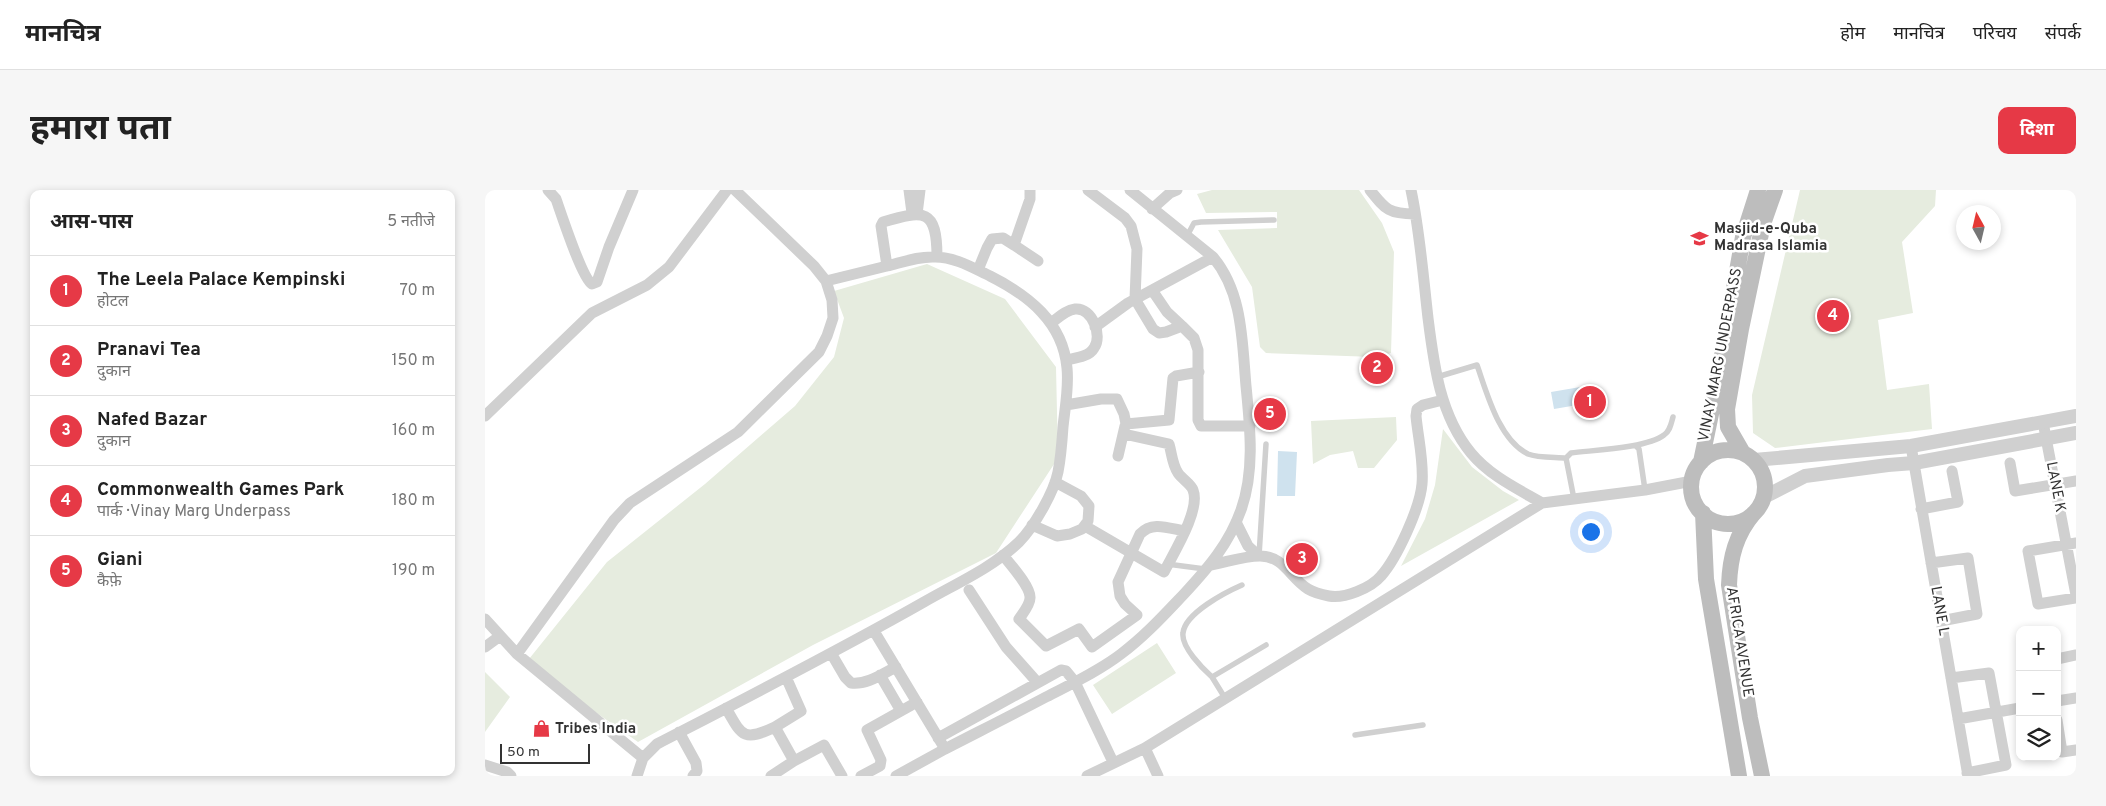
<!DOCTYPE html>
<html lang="hi">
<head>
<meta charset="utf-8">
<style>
  body { margin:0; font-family:Overpass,"Noto Sans Devanagari",sans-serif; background:#f6f6f6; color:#222 }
  .controls { position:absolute; right:15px; bottom:15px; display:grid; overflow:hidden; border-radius:10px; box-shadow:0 2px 8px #0003 }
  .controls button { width:45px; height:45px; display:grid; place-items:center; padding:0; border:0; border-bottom:1px solid #e0e0e0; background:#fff; color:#222; font:25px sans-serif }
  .compass { position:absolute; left:1471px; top:15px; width:45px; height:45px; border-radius:50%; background:#fff; box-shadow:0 2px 8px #0003; rotate:352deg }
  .scale { position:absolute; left:15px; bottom:12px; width:90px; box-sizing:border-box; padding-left:5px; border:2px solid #333; border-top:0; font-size:14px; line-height:18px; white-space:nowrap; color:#333; -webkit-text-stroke:4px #fff; paint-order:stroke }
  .you { position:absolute; left:1105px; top:341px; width:18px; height:18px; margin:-12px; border:4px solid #fff; border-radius:50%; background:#1a73e8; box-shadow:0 0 0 8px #1a73e833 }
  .badge { display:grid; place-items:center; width:32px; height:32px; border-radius:50%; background:#e63946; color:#fff; font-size:16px; font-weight:700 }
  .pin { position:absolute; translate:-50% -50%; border:2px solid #fff; box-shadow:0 1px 5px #0006 }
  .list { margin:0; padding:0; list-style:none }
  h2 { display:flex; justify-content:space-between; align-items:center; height:65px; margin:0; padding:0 20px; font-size:21px }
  h2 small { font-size:16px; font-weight:400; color:#767676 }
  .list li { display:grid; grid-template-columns:32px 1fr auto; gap:15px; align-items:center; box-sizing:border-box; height:70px; padding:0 20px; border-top:1px solid #e0e0e0 }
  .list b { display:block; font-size:19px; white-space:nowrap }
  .list p { margin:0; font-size:16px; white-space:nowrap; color:#767676 }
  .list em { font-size:16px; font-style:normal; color:#767676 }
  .icon { flex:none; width:28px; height:28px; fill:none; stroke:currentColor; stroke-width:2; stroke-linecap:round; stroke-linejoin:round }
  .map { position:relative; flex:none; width:1591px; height:586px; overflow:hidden; border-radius:10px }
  header { display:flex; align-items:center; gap:30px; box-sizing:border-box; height:70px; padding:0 25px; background:#fff; border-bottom:1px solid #e0e0e0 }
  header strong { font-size:24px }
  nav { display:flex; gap:28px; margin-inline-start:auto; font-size:18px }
  .intro { display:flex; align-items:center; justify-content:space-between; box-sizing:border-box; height:120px; padding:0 30px }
  h1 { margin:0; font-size:35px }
  .button { padding:12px 22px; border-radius:10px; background:#e63946; color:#fff; font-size:18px; font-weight:700 }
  main { display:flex; gap:30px; padding:0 30px }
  aside { flex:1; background:#fff; border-radius:10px; box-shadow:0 2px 8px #0003 }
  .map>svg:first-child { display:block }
  .green { fill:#e6ecdf }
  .water { fill:#cfe2ee }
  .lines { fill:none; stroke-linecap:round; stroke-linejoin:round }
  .service { stroke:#d0d0d0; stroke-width:5.5 }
  .minor { stroke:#d0d0d0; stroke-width:11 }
  .tertiary { stroke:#d0d0d0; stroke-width:14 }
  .secondary { stroke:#bdbdbd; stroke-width:16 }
  .labels { text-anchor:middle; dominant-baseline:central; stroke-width:5; stroke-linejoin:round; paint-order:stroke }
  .poi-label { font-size:15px; font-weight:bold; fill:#333; stroke:#fff; text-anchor:start }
  .street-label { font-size:15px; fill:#333; stroke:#fff }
</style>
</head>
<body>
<header>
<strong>मानचित्र</strong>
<nav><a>होम</a><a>मानचित्र</a><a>परिचय</a><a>संपर्क</a></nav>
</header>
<div class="intro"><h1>हमारा पता</h1><a class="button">दिशा</a></div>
<main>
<aside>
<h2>आस-पास<small>5 नतीजे</small></h2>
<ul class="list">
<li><span class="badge">1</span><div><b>The Leela Palace Kempinski</b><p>होटल</p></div><em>70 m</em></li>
<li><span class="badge">2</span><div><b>Pranavi Tea</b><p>दुकान</p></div><em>150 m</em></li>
<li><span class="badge">3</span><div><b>Nafed Bazar</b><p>दुकान</p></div><em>160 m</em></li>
<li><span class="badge">4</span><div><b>Commonwealth Games Park</b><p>पार्क · Vinay Marg Underpass</p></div><em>180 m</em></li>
<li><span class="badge">5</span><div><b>Giani</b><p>कैफ़े</p></div><em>190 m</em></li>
</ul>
</aside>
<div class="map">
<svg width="1591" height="586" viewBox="0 0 1591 586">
  <rect width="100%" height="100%" fill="#fff"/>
  <path class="green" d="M 727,0 L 874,0 L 897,33 L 909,62 L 906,163 L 889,167 L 781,163 L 775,157 L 767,97 L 733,40 L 792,38 L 792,22 L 721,23 L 712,4 Z
    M 1315,0 L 1451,0 L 1450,16 L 1417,52 L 1428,123 L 1393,130 L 1402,200 L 1444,194 L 1447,239 L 1290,258 L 1268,243 L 1267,205 Z
    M 442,74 L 520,109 L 571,177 L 573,268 L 511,363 L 328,455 L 153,552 L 96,512 L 44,469 L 122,372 L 220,294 L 310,216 L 349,167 L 359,128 L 349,101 Z
    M 911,227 L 912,250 L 889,278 L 873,278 L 868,261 L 845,265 L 828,274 L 826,231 Z
    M 958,239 L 987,277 L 1018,301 L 1034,310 L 916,376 L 940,329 L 950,295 Z
    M 672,453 L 691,483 L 627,524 L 608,495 Z
    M 0,482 L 25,507 L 0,542 Z"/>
  <path class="water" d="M 1107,195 L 1110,212 L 1069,219 L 1066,202 Z
    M 793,261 L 812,262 L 810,306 L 792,306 Z"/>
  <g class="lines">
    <path class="service" d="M 702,46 L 709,33 L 716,32 L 789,30
      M 952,187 L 992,175 C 1002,203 1014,250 1043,264 C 1053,268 1070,267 1081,268 L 1086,263 C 1109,260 1162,258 1179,245 C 1185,241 1186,234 1188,227
      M 1151,256 L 1154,259 L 1160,300
      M 1081,268 L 1089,309
      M 774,366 L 781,254
      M 682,374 L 720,379
      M 727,487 C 718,479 696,457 698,443 C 700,423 741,402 757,395
      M 740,508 L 727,487 L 781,455
      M 870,545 L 938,535"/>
    <path class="minor" d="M 63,0 L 71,9 C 76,23 97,88 107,94 L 112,92 L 124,57 L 148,0
      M 424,0 L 427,23
      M 545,0 L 545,9 L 529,55 L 553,71
      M 603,0 L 640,28 L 646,36 L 652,59 L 650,109 L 668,139 L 674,143 L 681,142 L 697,136 L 682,122 L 667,100
      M 645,0 L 728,67
      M 885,0 C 901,20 904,24 930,24
      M 926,0 C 935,42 938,85 943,128 C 949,176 955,225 986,263 C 1005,286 1033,299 1057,313
      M 667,19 L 685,3 L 692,0
      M 432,24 L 435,0
      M 402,76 L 396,36 L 398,32 C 439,20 452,18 452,67
      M 493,80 L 502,58 L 507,49 L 518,48 L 529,55
      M 566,133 C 573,128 581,120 590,119 C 607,117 618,146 609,158 C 604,167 590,168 581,170
      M 697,136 L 709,148 L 713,160 L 713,230 L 716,236 L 765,236
      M 581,215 L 616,209 L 632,209 L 639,224 L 641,234 L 684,230 L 688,188 L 691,186 L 714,182
      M 0,226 L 107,123 L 162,95 L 184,77 L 242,0
      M 1558,232 L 1591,405
      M 1426,256 L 1483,586
      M 633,266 L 640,236
      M 1525,273 L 1530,301 L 1591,291
      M 1436,319 L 1473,312 L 1467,281
      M 751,332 L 763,356 L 774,366
      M 547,335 L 572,346 L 585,344 L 597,339 L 603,331 L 604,316 L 596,306 L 570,292
      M 600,336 L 679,382 C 688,364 716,320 708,300 C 706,294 697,289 693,283 C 687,274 687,264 684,254 L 639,244
      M 1591,353 L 1543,361 L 1553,414 L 1591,408
      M 518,365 C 525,374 546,397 545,408 C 545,415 538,423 534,429 L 561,456 L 594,439 L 607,457 L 652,425 L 640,414 L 635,406 L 633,392 L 655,344 C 667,331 683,338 699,341
      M 1446,373 L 1483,368 L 1492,424 L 1456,431
      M 726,375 C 742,372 759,366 775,366 C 799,366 805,388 823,399 C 828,402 839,405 844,406 C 859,409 886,398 896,386 C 912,368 935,318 937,294 C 939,271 933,248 931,226 L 932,219 L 938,215 L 958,210
      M 484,400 L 521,457 L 552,492
      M 0,429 L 32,464 L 158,568
      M 389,441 L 460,559 L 411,586
      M 0,457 L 15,446
      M 346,463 L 360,487 L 366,493 C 382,495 397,484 411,477
      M 32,464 L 129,330 L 145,313 L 253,242 L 334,162 L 342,146 L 348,128 L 347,110 L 341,91 L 329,76 L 250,0
      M 1572,469 L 1591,465
      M 395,485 L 416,521
      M 301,487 L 316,521 L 290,537 L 309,571 L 339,555 L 357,586
      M 1466,488 L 1504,483 L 1521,575 L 1482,583
      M 1572,511 L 1591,508
      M 241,518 C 257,546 258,552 290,537
      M 1473,529 L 1535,518
      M 1572,530 L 1577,562 L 1591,560
      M 194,542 L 211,573 L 212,581 L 208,586
      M 453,548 L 576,480 L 581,481 L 590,492 L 628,572
      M 660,558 L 673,586
      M 460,559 C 493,542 527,525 561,507 C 586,494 614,481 636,464 C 660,446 679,425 699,404 C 723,378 744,354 756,320 C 770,281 765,237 761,196 C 757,151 758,103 728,67 L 643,113 L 610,137
      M 0,575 L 22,582 L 26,586
      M 152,586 L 158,568 L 172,554 C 261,508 351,462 439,412 C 470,394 507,378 534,352 C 549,337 569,302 573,282 C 576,267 577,252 578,237 C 580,217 584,198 582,178 C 578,132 543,105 505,86 C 488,78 470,67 450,67 C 434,66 418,72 402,76 C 381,81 361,86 341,91
      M 286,586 L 309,571
      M 376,586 L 395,576 L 396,570 L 382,540 L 432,512
      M 602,586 L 660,558 L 1057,313 L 1160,300 L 1207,291"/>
    <path class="tertiary" d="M 1269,270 L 1426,256 L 1591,226
      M 1279,307 L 1320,286 L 1403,275 L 1429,273 L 1591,243"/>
    <path class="secondary" d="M1206 297a37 37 0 1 1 74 0a37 37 0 1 1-74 0Z
      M 1258,263 L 1243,237 L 1242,219 L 1256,139 L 1278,34 L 1290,0
      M 1216,272 L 1232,195 L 1258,47 L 1273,0
      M 1218,323 L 1221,389 L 1254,586
      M 1269,323 C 1251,344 1245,367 1244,395 L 1265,528 L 1277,586"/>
  </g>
  <defs>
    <symbol id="school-bare" viewBox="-9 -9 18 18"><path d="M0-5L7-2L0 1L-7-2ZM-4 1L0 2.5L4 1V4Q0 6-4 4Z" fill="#e63946" stroke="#fff" stroke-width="2.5" paint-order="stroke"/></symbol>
    <symbol id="shop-bare" viewBox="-9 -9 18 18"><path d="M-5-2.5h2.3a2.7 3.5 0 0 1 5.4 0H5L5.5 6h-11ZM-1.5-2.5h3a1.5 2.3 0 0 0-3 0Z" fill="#e63946" stroke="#fff" stroke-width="2.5" paint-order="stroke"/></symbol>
  </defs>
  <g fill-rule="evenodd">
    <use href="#school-bare" x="1202" y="36" width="25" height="25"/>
    <use href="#shop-bare" x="44" y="526" width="25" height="25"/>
  </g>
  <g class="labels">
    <g class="poi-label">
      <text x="1229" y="39">Masjid-e-Quba<tspan x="1229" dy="17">Madrasa Islamia</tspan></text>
      <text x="70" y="539">Tribes India</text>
    </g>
    <g class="street-label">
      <text transform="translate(1236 165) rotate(-79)">VINAY MARG UNDERPASS</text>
      <text transform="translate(1570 297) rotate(79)">LANE K</text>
      <text transform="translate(1454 421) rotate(80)">LANE L</text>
      <text transform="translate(1254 452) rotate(81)">AFRICA AVENUE</text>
    </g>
  </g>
</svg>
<div class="controls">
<button>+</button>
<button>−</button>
<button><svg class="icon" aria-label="layers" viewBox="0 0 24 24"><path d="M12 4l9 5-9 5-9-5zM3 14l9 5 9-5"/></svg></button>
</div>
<svg class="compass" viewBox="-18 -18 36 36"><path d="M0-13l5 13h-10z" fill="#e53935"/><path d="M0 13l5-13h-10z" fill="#767676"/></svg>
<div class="scale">50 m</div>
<div class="you"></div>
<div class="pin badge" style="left:1105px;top:212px">1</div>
<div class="pin badge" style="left:892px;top:178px">2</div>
<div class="pin badge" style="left:817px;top:369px">3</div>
<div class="pin badge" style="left:1348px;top:126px">4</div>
<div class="pin badge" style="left:785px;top:224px">5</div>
</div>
</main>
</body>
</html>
